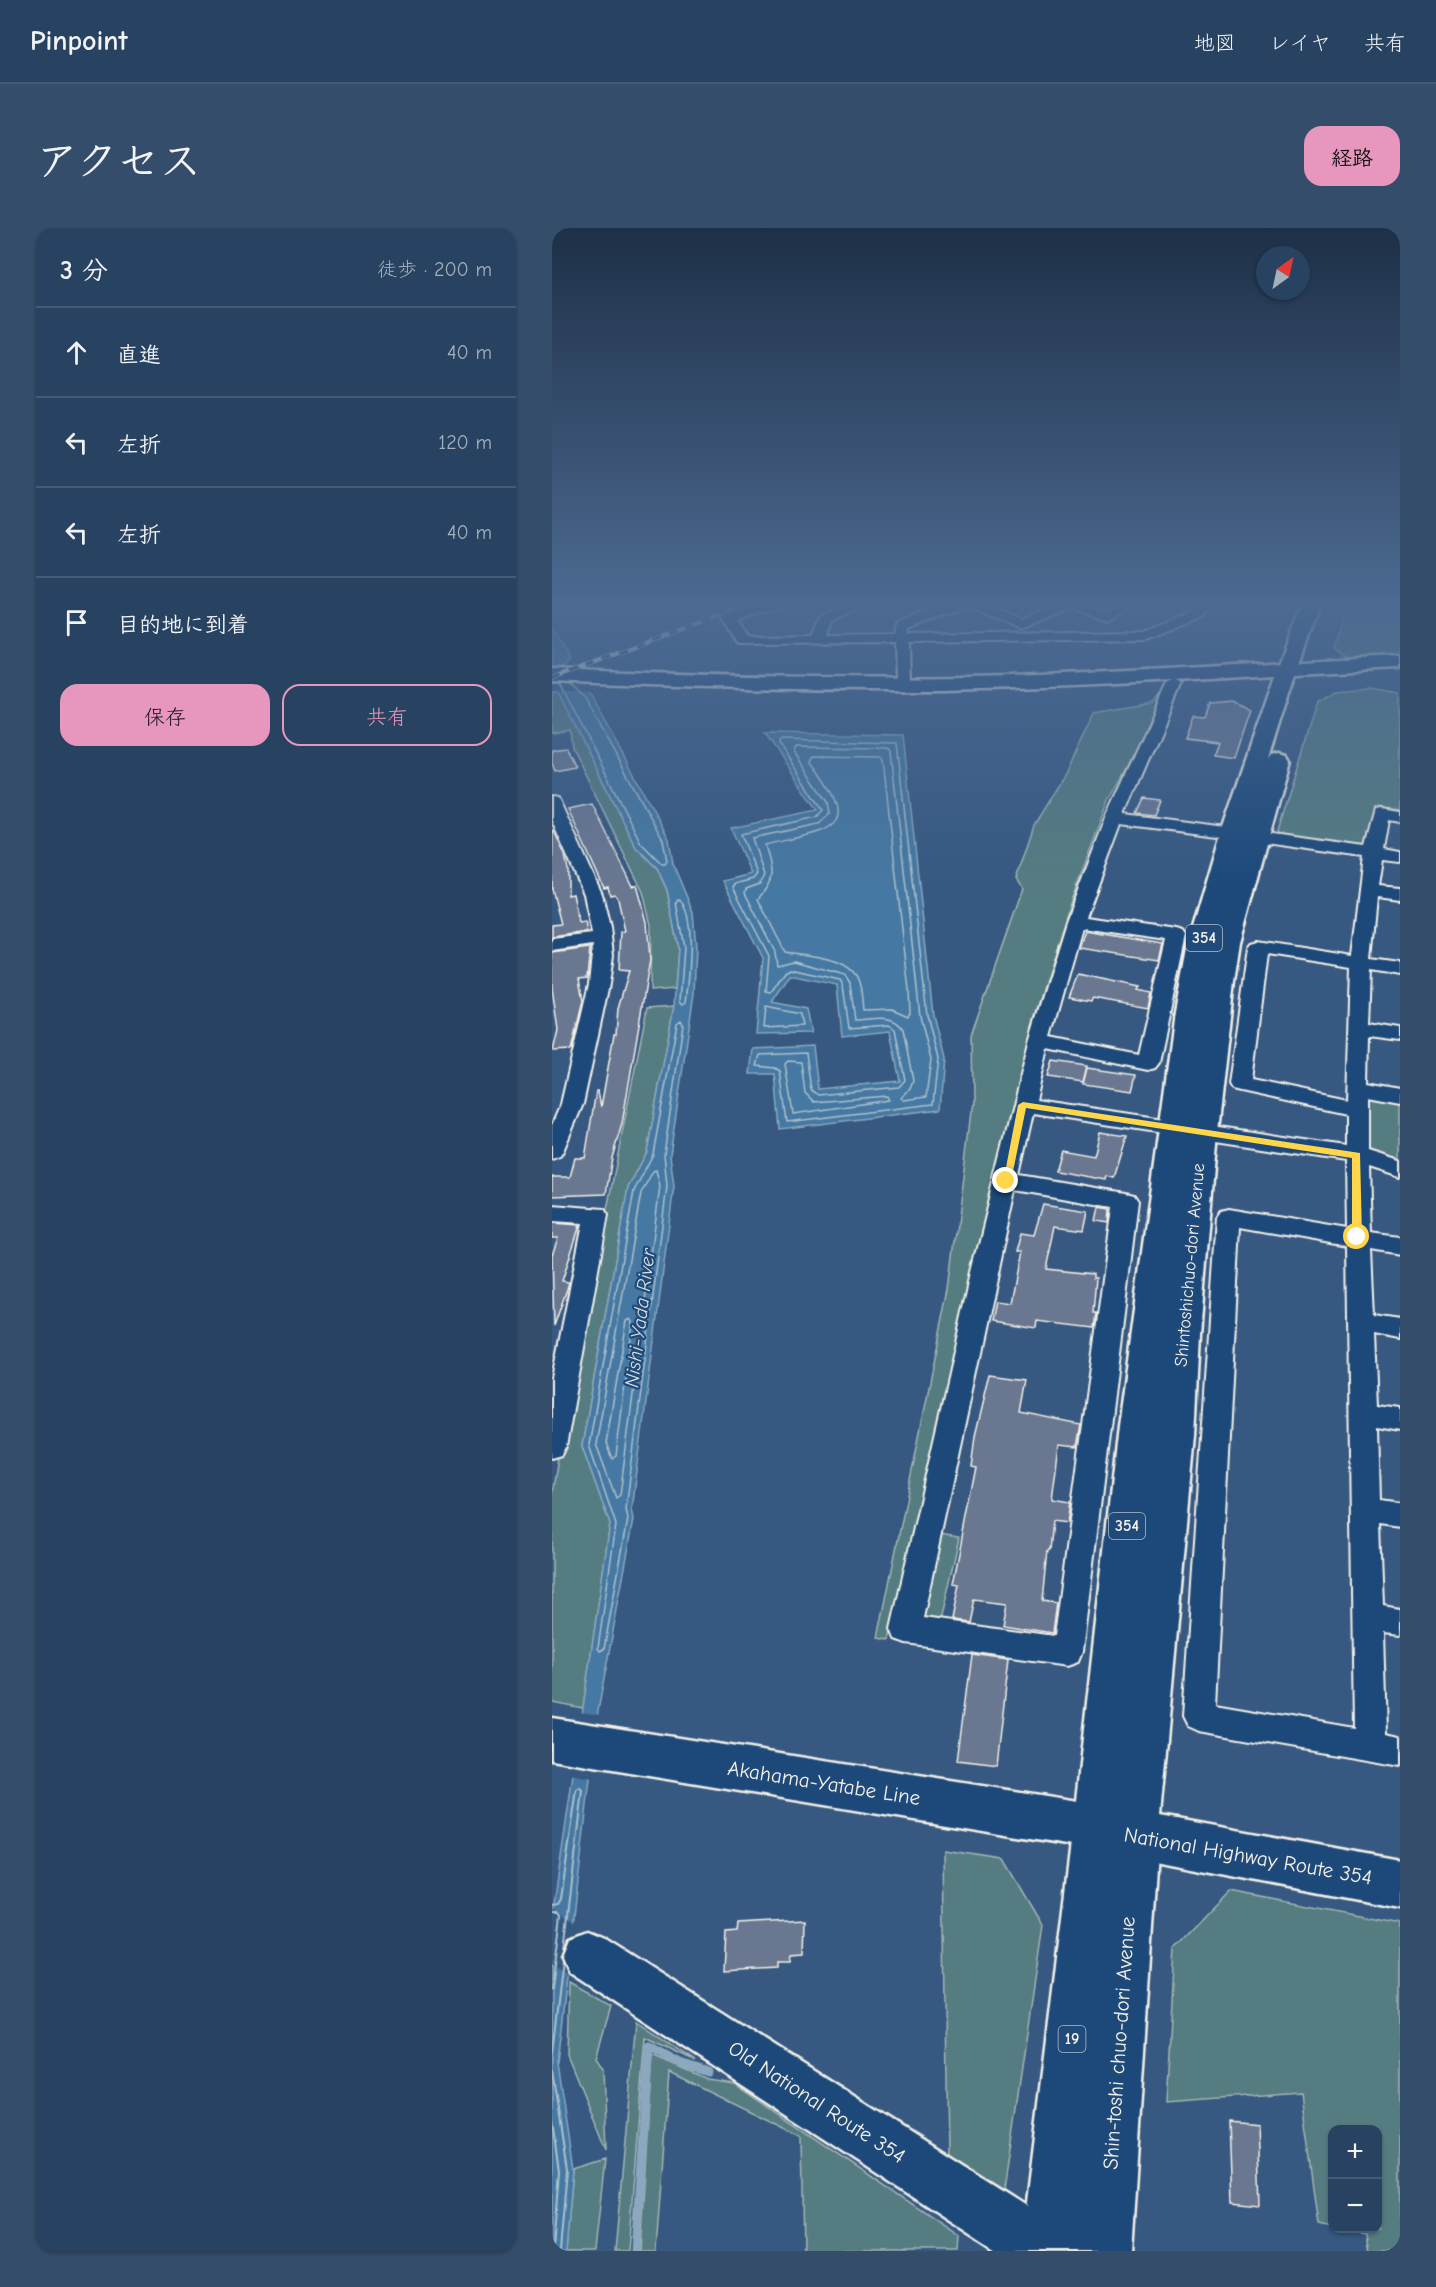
<!DOCTYPE html>
<html lang="ja">
<head>
<meta charset="utf-8">
<style>
  body { margin:0; font-family:"Comic Neue","Klee One",sans-serif; background:#344d6a; color:#f1f3f6 }
  .controls { position:absolute; right:18px; bottom:18px; display:grid; overflow:hidden; border-radius:12px; box-shadow:0 2px 4px #0004 }
  .controls button { width:54px; height:54px; display:grid; place-items:center; padding:0; border:0; border-bottom:2px solid #445b76; background:#284261; color:#f1f3f6; font:30px sans-serif }
  .compass { position:absolute; left:704px; top:18px; width:54px; height:54px; border-radius:50%; background:#284261; box-shadow:0 2px 4px #0004; rotate:33deg }
  .stop { position:absolute; width:18px; height:18px; margin:-14px; border:4px solid #ffd54a; border-radius:50%; background:#fff }
  .stop.end { background:#ffd54a; border-color:#fff; box-shadow:0 2px 6px #0008 }
  .list { margin:0; padding:0; list-style:none }
  h2 { display:flex; justify-content:space-between; align-items:center; height:78px; margin:0; padding:0 24px; font-size:26px }
  h2 small { font-size:20px; font-weight:400; color:#a5b0bd }
  .list li { display:grid; grid-template-columns:39px 1fr auto; gap:18px; align-items:center; box-sizing:border-box; height:90px; padding:0 24px; border-top:2px solid #445b76 }
  .list b { display:block; font-size:22px; white-space:nowrap }
  .list em { font-size:20px; font-style:normal; color:#a5b0bd }
  .actions { display:flex; gap:12px; padding:18px 24px }
  .actions a { flex:1; padding:14px 0; border:2px solid #e797bd; border-radius:18px; text-align:center; font-size:21px; color:#e797bd }
  .actions .main { background:#e797bd; color:#111 }
  .icon { flex:none; width:33px; height:33px; fill:none; stroke:currentColor; stroke-width:2; stroke-linecap:round; stroke-linejoin:round }
  .map { position:relative; flex:none; width:848px; height:2023px; overflow:hidden; border-radius:18px }
  header { display:flex; align-items:center; gap:36px; box-sizing:border-box; height:84px; padding:0 30px; background:#284261; border-bottom:2px solid #445b76 }
  header strong { font-size:28px }
  nav { display:flex; gap:33px; margin-inline-start:auto; font-size:21px }
  .intro { display:flex; align-items:center; justify-content:space-between; box-sizing:border-box; height:144px; padding:0 36px }
  h1 { margin:0; font-size:42px }
  .button { padding:15px 27px; border-radius:18px; background:#e797bd; color:#111; font-size:21px; font-weight:700 }
  main { display:flex; gap:36px; padding:0 36px }
  aside { flex:1; background:#284261; border-radius:18px; box-shadow:0 2px 4px #0004 }
  .map>svg:first-child { display:block }
  .green { fill:#557b81; stroke:#a4b6b4; stroke-width:1.5 }
  .water { fill:#4578a2; stroke:#8ba8be; stroke-width:1.5 }
  .pier { fill:#365881 }
  .lines { fill:none; stroke-linecap:round; stroke-linejoin:round }
  .shore-far1 { stroke:#aec1cc; stroke-width:1.5 }
  .shore { stroke:#aec1cc; stroke-width:2 }
  .stream { stroke:#8ba8be; stroke-width:9 }
  .building { fill:#6b7791; stroke:#f4f1e8; stroke-width:1.5 }
  .street-casing { stroke:#f4f1e8; stroke-width:4 }
  .secondary-casing { stroke:#f4f1e8; stroke-width:5 }
  .primary-casing { stroke:#f4f1e8; stroke-width:5 }
  .highway-casing { stroke:#f4f1e8; stroke-width:5 }
  .street { fill:#1f4a7a; fill-rule:evenodd }
  .secondary { fill:#1f4a7a; fill-rule:evenodd }
  .primary { fill:#1f4a7a; fill-rule:evenodd }
  .highway { fill:#1f4a7a; fill-rule:evenodd }
  .rail-casing { stroke:#f4f1e8; stroke-width:4.5 }
  .rail { stroke:#1f4a7a; stroke-width:3; stroke-dasharray:9; stroke-linecap:butt }
  .route { fill:#ffd54a }
  .labels { text-anchor:middle; dominant-baseline:central; stroke-width:4.5; stroke-linejoin:round; paint-order:stroke }
  .shield { fill:#1f4a7a; stroke:#b4bfc7; stroke-width:1.5 }
  .shield-label { font-size:16px; font-weight:bold; fill:#f4f1e8 }
  .street-label { font-size:18px; fill:#f4f1e8; stroke:#1f4a7a }
  .water-label { font-size:20px; font-style:italic; fill:#dadfde; stroke:#1f4a7a }
  .near-street-label { font-size:21px; fill:#f4f1e8; stroke:#1f4a7a }
</style>
</head>
<body>
<header>
<strong>Pinpoint</strong>
<nav><a>地図</a><a>レイヤ</a><a>共有</a></nav>
</header>
<div class="intro"><h1>アクセス</h1><a class="button">経路</a></div>
<main>
<aside>
<h2>3 分<small>徒歩 · 200 m</small></h2>
<ul class="list">
<li><svg class="icon" aria-label="ahead" viewBox="0 0 24 24"><path d="M12 20V5M6 11l6-6 6 6"/></svg><div><b>直進</b></div><em>40 m</em></li>
<li><svg class="icon" aria-label="left" viewBox="0 0 24 24"><path d="M17 20v-9H6M10 6l-5 5 5 5"/></svg><div><b>左折</b></div><em>120 m</em></li>
<li><svg class="icon" aria-label="left" viewBox="0 0 24 24"><path d="M17 20v-9H6M10 6l-5 5 5 5"/></svg><div><b>左折</b></div><em>40 m</em></li>
<li><svg class="icon" aria-label="arrive" viewBox="0 0 24 24"><path d="M6 21V4h12l-3 4 3 4H6"/></svg><div><b>目的地に到着</b></div></li>
</ul>
<div class="actions"><a class="main">保存</a><a>共有</a></div>
</aside>
<div class="map">
<svg width="848" height="2023" viewBox="0 0 848 2023">
  <rect width="100%" height="100%" fill="#365881"/>
  <filter id="ink" filterUnits="userSpaceOnUse"><feTurbulence type="fractalNoise" baseFrequency=".0167" numOctaves="2"/><feDisplacementMap in="SourceGraphic" scale="12" xChannelSelector="R" yChannelSelector="G"/><feConvolveMatrix kernelMatrix="1 2 1 2 8 2 1 2 1" color-interpolation-filters="sRGB"/></filter>
  <g filter="url(#ink)">
    <path class="green" d="M 794,374 L 821,374 L 848,378 L 848,426 L 795,429 L 782,420 Z
      M 820,460 L 848,465 L 848,582 L 827,579 L 820,619 L 814,620 L 730,609 L 725,603 L 765,474 L 785,463 Z
      M 0,464 L 6,464 L 84,619 L 105,640 L 115,662 L 126,720 L 123,761 L 98,763 L 99,697 L 91,664 L 20,519 L 18,502 L 0,505 Z
      M 610,465 L 579,533 L 557,572 L 517,678 L 480,797 L 337,1412 L 326,1410 L 397,1061 L 420,876 L 419,807 L 470,661 L 464,652 L 482,597 L 514,545 L 542,485 L 601,475 Z
      M 122,778 L 95,924 L 76,960 L 30,1218 L 58,1296 L 31,1480 L 0,1474 L 0,1267 L 7,1223 L 95,780 Z
      M 820,867 L 848,872 L 848,935 L 818,926 L 814,921 L 813,869 Z
      M 387,1307 L 407,1310 L 388,1394 L 376,1393 L 369,1385 Z
      M 391,1622 L 452,1631 L 491,1697 L 452,1962 L 395,1929 Z
      M 679,1663 L 848,1696 L 848,2023 L 816,2023 L 813,2006 L 783,2001 L 826,2000 L 826,1902 L 780,1902 L 780,2000 L 767,1997 L 749,1864 L 614,1874 L 623,1721 Z
      M 17,1754 L 59,1778 L 44,1830 L 51,1841 L 54,1922 L 15,1826 Z
      M 84,1793 L 144,1833 L 93,1809 L 76,2023 L 63,2023 Z
      M 100,1827 L 155,1851 L 182,1855 L 407,2008 L 406,2023 L 251,2023 L 249,1908 L 117,1844 L 104,2023 L 88,2023 Z
      M 53,1931 L 43,2023 L 14,2023 L 21,1941 Z"/>
    <path class="water" d="M 0,401 L 18,433 L 10,439 L 39,467 L 117,611 L 121,636 L 141,684 L 144,719 L 142,765 L 118,927 L 122,958 L 80,1282 L 82,1291 L 46,1483 L 5,1834 L 21,1941 L 14,2023 L 0,2023 L 0,1690 L 58,1296 L 30,1218 L 76,960 L 95,924 L 122,778 L 126,720 L 115,662 L 105,640 L 84,619 L 0,452 Z
      M 213,505 L 351,507 L 381,787 L 392,831 L 388,881 L 228,901 L 223,846 L 198,846 L 201,821 L 261,818 L 266,861 L 348,853 L 338,803 L 290,808 L 285,757 L 238,747 L 220,774 L 254,781 L 259,805 L 204,806 L 211,730 L 171,653 L 199,646 L 179,600 L 266,582 Z"/>
    <path class="pier" d="M 0,439 L 16,440 L 41,465 L 2,463 Z
      M 27,1484 L 49,1487 L 41,1551 L 18,1547 Z
      M 0,1680 L 24,1695 L 18,1748 L 0,1736 Z"/>
    <g class="lines">
      <path class="shore-far1" d="M 8,455 L 89,615 L 110,636 L 113,636 L 115,633 L 111,612 L 33,470 L 18,455
        M 228,512 L 345,515 L 375,787 L 386,831 L 381,876 L 235,894 L 228,843 L 223,840 L 205,838 L 208,827 L 254,825 L 259,862 L 266,867 L 347,859 L 353,852 L 343,801 L 337,797 L 297,800 L 291,757 L 288,752 L 238,741 L 233,744 L 219,764 L 214,763 L 217,728 L 181,659 L 183,656 L 201,651 L 205,646 L 189,606 L 265,589 L 271,582 L 227,516 Z
        M 244,519 L 336,520 L 339,523 L 368,788 L 379,832 L 374,869 L 352,872 L 349,870 L 358,861 L 361,853 L 351,801 C 340,784 320,792 303,792 L 298,755 L 293,747 L 242,733 L 225,737 L 223,724 L 193,665 L 194,661 L 208,656 L 212,647 L 200,610 L 267,596 L 278,586 L 276,574 L 242,524 Z
        M 262,528 L 328,529 L 331,531 L 357,763 L 358,785 L 356,788 L 340,781 L 311,782 C 310,773 310,763 307,754 C 299,728 256,728 233,724 L 206,671 C 225,649 220,643 213,617 C 279,601 314,605 259,533 Z
        M 127,671 C 145,688 137,751 134,774 L 131,776 L 128,773 L 132,720 L 124,674 Z
        M 214,779 L 248,786 L 250,798 L 212,800 Z
        M 129,792 L 131,796 L 112,926 L 115,958 L 74,1281 L 76,1291 L 52,1421 L 48,1423 L 46,1420 L 64,1297 L 37,1217 L 82,963 L 101,926 L 125,795 Z
        M 236,833 L 249,834 L 253,865 L 262,874 L 335,868 L 337,872 L 241,886 L 233,836 Z
        M 104,942 L 108,958 L 68,1267 L 64,1270 L 44,1216 L 89,965 L 101,943 Z
        M 79,1091 L 81,1094 L 64,1228 L 60,1231 L 54,1215 L 75,1093 Z"/>
      <path class="shore" d="M 0,1677 L 6,1676 L 9,1671 L 25,1562 L 28,1560 L 31,1563 L 12,1720
        M 0,1684 L 7,1684 L 9,1687 L 0,1761
        M 0,1825 L 11,1731
        M 0,1842 L 15,1941 L 8,2023
        M 0,1893 L 7,1942 L 1,2023"/>
      <path class="stream" d="M 83,2023 L 97,1818 L 128,1835 L 156,1844"/>
    </g>
    <path class="building" d="M 681,473 L 698,482 L 682,530 L 661,527 L 666,514 L 633,510 L 641,488 L 653,489 L 658,475 Z
      M 14,520 L 23,539 L 3,543 L 0,535 L 0,522 Z
      M 592,570 L 608,572 L 602,587 L 585,585 Z
      M 40,576 L 81,658 L 85,657 L 95,694 L 98,732 L 70,896 L 60,930 L 54,966 L 0,968 L 0,949 L 18,949 L 23,930 L 33,930 L 44,863 L 46,863 L 49,879 L 62,806 L 64,806 L 66,780 L 77,743 L 67,742 L 69,704 L 73,703 L 66,671 L 63,666 L 58,667 L 56,659 L 52,660 L 16,581 Z
      M 1,601 L 13,627 L 16,642 L 16,667 L 21,666 L 27,695 L 33,694 L 35,704 L 0,709 L 0,697 L 9,696 L 0,661 Z
      M 533,703 L 611,716 L 607,732 L 527,720 Z
      M 38,720 L 35,750 L 27,751 L 31,773 L 19,822 L 1,823 L 6,802 L 0,760 L 0,725 Z
      M 526,746 L 588,759 L 586,762 L 599,765 L 596,780 L 541,770 L 539,773 L 517,769 Z
      M 501,833 L 535,838 L 531,854 L 496,849 Z
      M 535,840 L 584,847 L 580,863 L 531,856 Z
      M 548,904 L 575,908 L 562,950 L 555,948 L 554,952 L 503,943 L 509,922 L 542,928 Z
      M 491,976 L 536,983 L 532,1002 L 503,998 L 494,1041 L 541,1046 L 541,1050 L 544,1050 L 541,1085 L 544,1085 L 542,1100 L 485,1093 L 484,1100 L 439,1093 L 443,1073 L 458,1075 L 468,1024 L 463,1024 L 468,1005 L 482,1007 Z
      M 547,979 L 558,981 L 557,995 L 544,993 Z
      M 0,995 L 28,997 L 10,1053 L 17,1054 L 15,1061 L 2,1098 L 0,1027 L 6,1010 L 0,1010 Z
      M 438,1147 L 475,1152 L 469,1185 L 529,1197 L 525,1219 L 507,1217 L 500,1271 L 518,1274 L 515,1295 L 500,1293 L 497,1323 L 495,1323 L 490,1373 L 504,1375 L 500,1405 L 451,1397 L 455,1375 L 422,1371 L 417,1394 L 400,1392 L 407,1357 L 401,1356 L 424,1239 L 419,1238 L 423,1209 Z
      M 420,1427 L 456,1432 L 444,1538 L 406,1533 Z
      M 253,1692 L 252,1725 L 239,1726 L 238,1734 L 225,1734 L 225,1740 L 172,1743 L 174,1705 L 185,1704 L 186,1696 Z
      M 677,1893 L 705,1896 L 708,1977 L 680,1974 Z"/>
    <g class="lines">
      <defs>
        <path id="street" d="M 212,374 L 233,374 L 186,393 L 195,408 L 261,407 L 269,387 L 302,374 L 322,374 L 280,392 L 276,407 L 343,406 L 345,396 L 399,374 L 430,374 L 469,391 C 506,376 515,369 555,381 L 570,374 L 588,374 L 556,390 L 520,380 L 469,400 L 415,378 L 357,401 L 357,406 L 592,403 L 643,383 L 645,374 L 659,374 L 654,388 L 594,411 L 357,414 L 358,456 L 351,460 L 344,456 L 343,414 L 185,415 L 171,391 L 173,388 Z
          M 622,452 L 629,456 L 573,586 L 681,600 L 687,601 L 690,605 L 687,609 L 681,610 L 569,596 L 534,689 L 624,702 L 631,704 L 634,708 L 607,835 L 603,840 L 596,842 L 496,821 L 484,872 L 794,918 L 794,886 L 688,863 L 680,861 L 677,856 L 696,719 L 699,715 L 706,713 L 800,728 L 812,629 L 705,614 L 699,613 L 696,609 L 699,605 L 705,604 L 814,619 L 824,582 L 830,581 L 848,584 L 848,594 L 837,592 L 832,621 L 848,624 L 848,634 L 830,632 L 826,658 L 848,660 L 848,672 L 825,669 L 819,731 L 848,735 L 848,747 L 819,742 L 817,795 L 848,800 L 848,812 L 817,808 L 816,854 L 848,860 L 848,874 L 816,868 L 816,923 L 848,933 L 848,949 L 817,939 L 819,1005 L 848,1009 L 848,1027 L 819,1022 L 822,1087 L 848,1091 L 848,1111 L 822,1106 L 825,1177 L 848,1180 L 848,1202 L 825,1198 L 827,1272 L 848,1275 L 848,1299 L 828,1296 L 831,1378 L 848,1381 L 848,1407 L 831,1405 L 834,1505 L 848,1508 L 848,1538 L 647,1503 L 636,1498 L 631,1488 L 665,989 L 669,983 L 677,981 L 795,1001 L 794,933 L 481,885 L 467,947 L 574,965 L 582,967 L 586,973 L 530,1424 L 526,1434 L 515,1438 L 354,1415 L 343,1411 L 339,1401 L 420,1044 L 477,813 L 514,693 L 554,590 L 615,456 ZM 530,700 L 614,712 L 587,827 L 499,809 ZM 715,726 L 799,739 L 795,872 L 699,852 ZM 463,962 L 561,979 L 502,1408 L 371,1390 ZM 688,999 L 795,1018 L 802,1500 L 663,1476 Z
          M 0,569 L 6,570 L 8,574 L 50,666 L 58,699 L 61,727 L 57,756 L 31,876 L 11,923 L 8,928 L 0,931 L 0,897 L 9,876 L 37,756 L 41,717 L 0,723 L 0,711 L 40,706 L 32,666 L 0,593 Z
          M 0,977 L 52,981 L 56,987 L 14,1219 L 10,1227 L 0,1230 L 0,1150 L 31,995 L 0,993 Z"/>
        <path id="secondary" d="M 0,1490 L 544,1576 L 560,1583 L 567,1599 L 560,1615 L 544,1622 L 0,1532 Z
          M 35,1703 L 52,1710 L 514,2003 L 522,2023 L 444,2023 L 18,1744 L 11,1727 L 18,1710 Z"/>
        <path id="primary" d="M 751,374 L 769,374 L 745,440 L 742,444 L 728,444 L 725,440 Z
          M 544,1576 L 560,1583 L 565,1594 L 567,1591 L 583,1584 L 599,1591 L 606,1607 L 579,2023 L 469,2023 L 521,1599 L 528,1583 Z"/>
        <path id="highway" d="M 848,428 L 848,440 L 743,445 L 716,531 L 719,527 L 727,525 L 735,527 L 738,532 L 688,714 L 682,753 L 665,904 L 648,1106 L 643,1207 L 608,1588 L 848,1632 L 848,1680 L 544,1622 L 528,1615 L 521,1599 L 566,1198 L 623,785 L 635,721 L 669,605 L 723,447 C 612,454 502,460 391,462 C 261,463 130,459 0,453 L 0,441 C 153,448 305,452 458,448 C 588,444 718,434 848,428 Z"/>
      </defs>
      <use href="#street" class="street-casing"/>
      <use href="#secondary" class="secondary-casing"/>
      <use href="#primary" class="primary-casing"/>
      <use href="#highway" class="highway-casing"/>
      <use href="#street" class="street"/>
      <use href="#secondary" class="secondary"/>
      <use href="#primary" class="primary"/>
      <use href="#highway" class="highway"/>
      <defs>
        <path id="rail" d="M 0,450 L 205,374"/>
      </defs>
      <use href="#rail" class="rail-casing"/>
      <use href="#rail" class="rail"/>
    </g>
  </g>
  <linearGradient id="sky" x2="0" y2="1"><stop stop-color="#1e3047"/><stop offset="0.57" stop-color="#4c6a92"/><stop offset="1" stop-color="#4c6a92" stop-opacity="0"/></linearGradient>
  <rect width="848" height="657" fill="url(#sky)"/>
  <path class="route" d="M 471,874 L 808,925 L 810,1009 L 805,1012 L 800,1009 L 800,930 L 474,880 L 459,953 L 451,955 L 466,877 Z"/>
  <g class="labels">
    <g class="shield">
      <rect x="634" y="697" width="36" height="26" rx="4.5"/>
      <rect x="557" y="1285" width="36" height="26" rx="4.5"/>
      <rect x="506.5" y="1798" width="27" height="26" rx="4.5"/>
    </g>
    <g class="shield-label">
      <text x="652" y="710">354</text>
      <text x="575" y="1298">354</text>
      <text x="520" y="1811">19</text>
    </g>
    <g class="street-label">
      <text transform="translate(638 1037) rotate(-85)">Shintoshichuo-dori Avenue</text>
    </g>
    <g class="water-label">
      <text transform="translate(88 1090) rotate(-83)">Nishi-Yada River</text>
    </g>
    <g class="near-street-label">
      <text transform="translate(272 1555) rotate(9)">Akahama-Yatabe Line</text>
      <text transform="translate(696 1628) rotate(10)">National Highway Route 354</text>
      <text transform="translate(567 1815) rotate(-86)">Shin-toshi chuo-dori Avenue</text>
      <text transform="translate(265 1874) rotate(33)">Old National Route 354</text>
    </g>
  </g>
</svg>
<div class="controls">
<button>+</button>
<button>−</button>
</div>
<svg class="compass" viewBox="-18 -18 36 36"><path d="M0-13l5 13h-10z" fill="#e53935"/><path d="M0 13l5-13h-10z" fill="#a5b0bd"/></svg>
<div class="stop" style="left:805px;top:1009px"></div>
<div class="stop end" style="left:454px;top:953px"></div>
</div>
</main>
</body>
</html>
